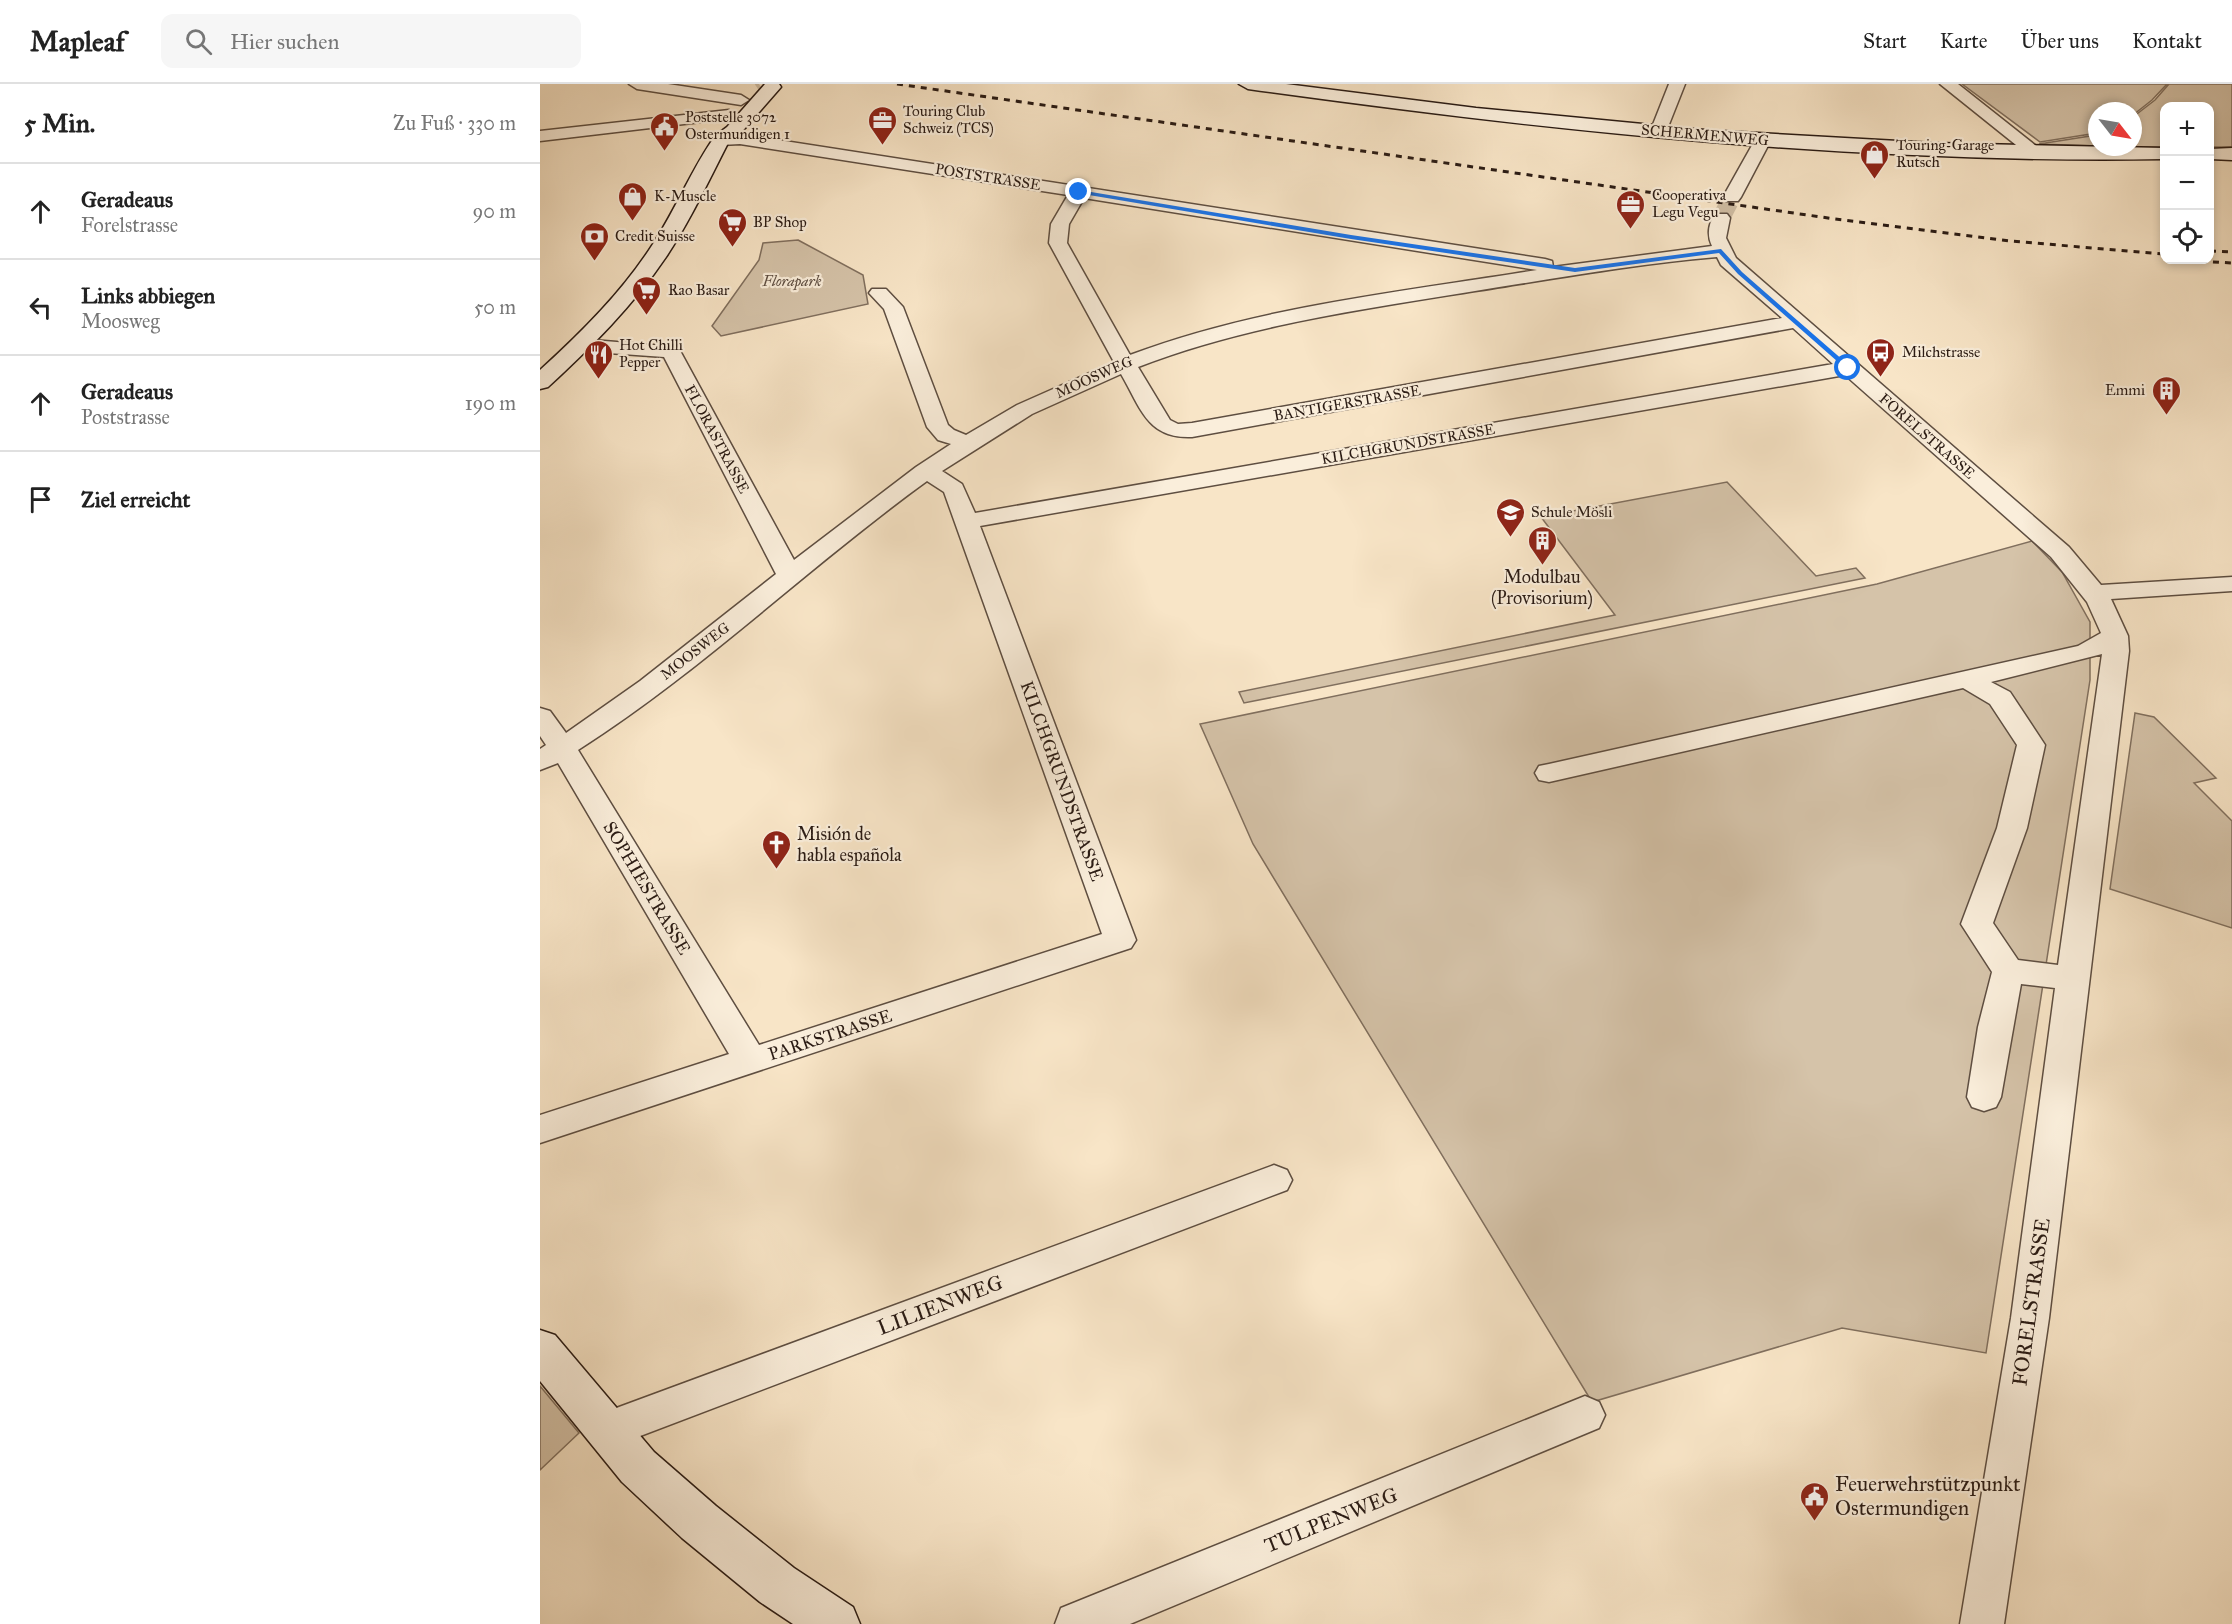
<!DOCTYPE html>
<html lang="de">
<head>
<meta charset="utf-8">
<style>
  body { margin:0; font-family:"IM FELL Great Primer",serif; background:#f6f6f6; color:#222 }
  .controls { position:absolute; right:18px; top:18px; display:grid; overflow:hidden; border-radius:12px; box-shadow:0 3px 9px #0003 }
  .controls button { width:54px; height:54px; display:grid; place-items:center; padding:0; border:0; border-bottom:2px solid #e0e0e0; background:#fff; color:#222; font:30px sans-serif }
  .compass { position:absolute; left:1548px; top:18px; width:54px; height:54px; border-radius:50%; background:#fff; box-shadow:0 3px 9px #0003; rotate:121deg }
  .stop { position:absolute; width:18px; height:18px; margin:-14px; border:4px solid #1a73e8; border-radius:50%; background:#fff }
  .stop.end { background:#1a73e8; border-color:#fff; box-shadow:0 2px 6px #0008 }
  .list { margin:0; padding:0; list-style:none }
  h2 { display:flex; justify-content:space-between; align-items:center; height:78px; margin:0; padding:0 24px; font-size:26px }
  h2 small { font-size:20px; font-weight:400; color:#767676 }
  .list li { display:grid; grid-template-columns:39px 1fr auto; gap:18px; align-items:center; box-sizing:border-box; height:96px; padding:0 24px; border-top:2px solid #e0e0e0 }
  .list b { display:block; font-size:22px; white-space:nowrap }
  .list p { margin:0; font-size:20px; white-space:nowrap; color:#767676 }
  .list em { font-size:20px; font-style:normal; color:#767676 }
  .icon { flex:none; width:33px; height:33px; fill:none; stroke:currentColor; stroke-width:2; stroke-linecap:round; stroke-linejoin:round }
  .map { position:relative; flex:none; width:1692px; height:1540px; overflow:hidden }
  header { display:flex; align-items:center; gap:36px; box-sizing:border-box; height:84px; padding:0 30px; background:#fff; border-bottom:2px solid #e0e0e0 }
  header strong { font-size:28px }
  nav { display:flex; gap:33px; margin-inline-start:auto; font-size:21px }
  .search { width:420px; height:54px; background:#f6f6f6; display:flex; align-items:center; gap:15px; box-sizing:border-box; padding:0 21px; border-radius:12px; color:#767676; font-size:22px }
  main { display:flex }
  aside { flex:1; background:#fff }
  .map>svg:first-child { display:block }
  .green { fill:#d5c3a9; stroke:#806f5e; stroke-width:1.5 }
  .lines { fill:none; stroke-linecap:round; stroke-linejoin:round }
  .street-tunnel { stroke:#cfbda3; stroke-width:18; stroke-dasharray:18 9; stroke-linecap:butt }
  .secondary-tunnel { stroke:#cfbda3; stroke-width:20; stroke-dasharray:20 10; stroke-linecap:butt }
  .street-casing { stroke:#5e4e41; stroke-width:3 }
  .secondary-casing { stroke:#2a1b14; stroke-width:3 }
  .street { fill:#faeedb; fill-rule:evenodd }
  .secondary { fill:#faeedb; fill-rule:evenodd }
  .rail { stroke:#2a1b14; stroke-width:3; stroke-dasharray:6 6; stroke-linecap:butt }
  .route { fill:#1a73e8 }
  .labels { text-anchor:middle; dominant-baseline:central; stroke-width:4.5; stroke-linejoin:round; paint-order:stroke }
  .far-poi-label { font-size:15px; fill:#2a1b14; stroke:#faeedb; text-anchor:start }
  .far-street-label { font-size:15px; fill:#2a1b14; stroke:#faeedb }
  .far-park-label { font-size:15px; font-style:italic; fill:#5d4d41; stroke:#faeedb }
  .poi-label { font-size:18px; fill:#2a1b14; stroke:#faeedb }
  .street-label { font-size:18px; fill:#2a1b14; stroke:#faeedb }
  .near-street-label { font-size:21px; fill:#2a1b14; stroke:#faeedb }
  .near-poi-label { font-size:21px; fill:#2a1b14; stroke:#faeedb; text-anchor:start }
</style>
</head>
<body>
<header>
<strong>Mapleaf</strong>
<div class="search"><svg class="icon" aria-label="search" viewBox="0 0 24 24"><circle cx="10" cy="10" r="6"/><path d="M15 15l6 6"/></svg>Hier suchen</div>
<nav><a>Start</a><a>Karte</a><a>Über uns</a><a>Kontakt</a></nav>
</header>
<main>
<aside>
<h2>5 Min.<small>Zu Fuß · 330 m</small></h2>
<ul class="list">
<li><svg class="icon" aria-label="ahead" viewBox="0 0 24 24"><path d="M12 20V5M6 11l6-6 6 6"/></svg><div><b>Geradeaus</b><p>Forelstrasse</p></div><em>90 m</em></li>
<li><svg class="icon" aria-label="left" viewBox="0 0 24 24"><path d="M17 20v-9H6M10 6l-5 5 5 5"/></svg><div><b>Links abbiegen</b><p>Moosweg</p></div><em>50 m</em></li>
<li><svg class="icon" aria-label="ahead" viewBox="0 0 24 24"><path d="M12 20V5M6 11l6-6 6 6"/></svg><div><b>Geradeaus</b><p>Poststrasse</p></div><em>190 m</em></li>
<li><svg class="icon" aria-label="arrive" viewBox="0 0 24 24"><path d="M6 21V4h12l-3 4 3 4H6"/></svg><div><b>Ziel erreicht</b></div></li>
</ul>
</aside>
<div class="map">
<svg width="1692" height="1540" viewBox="0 0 1692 1540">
  <rect width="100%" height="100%" fill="#f8e5c7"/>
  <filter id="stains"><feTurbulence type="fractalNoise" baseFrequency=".00333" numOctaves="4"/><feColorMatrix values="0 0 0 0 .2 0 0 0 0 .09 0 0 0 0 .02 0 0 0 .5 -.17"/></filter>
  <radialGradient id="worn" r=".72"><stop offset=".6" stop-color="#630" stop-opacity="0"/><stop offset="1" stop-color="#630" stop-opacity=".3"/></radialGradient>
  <path class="green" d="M 1422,0 L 1627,0 L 1612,16 L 1593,31 L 1593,27 L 1557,27 L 1557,49 L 1500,58 Z
    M 1629,0 L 1692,0 L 1692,63 L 1670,63 L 1670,22 L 1624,22 L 1624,63 L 1593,63 L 1593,33 L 1615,16 Z
    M 1557,51 L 1557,62 L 1499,60 Z
    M 258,156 L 323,191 L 328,220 L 181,252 L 172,242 L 219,176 L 223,159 Z
    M 1187,398 L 1276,492 L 1316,484 L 1325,494 L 704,619 L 699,608 L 1075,531 L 1001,433 Z
    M 1492,457 L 1522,488 L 1550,538 L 1550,596 L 1446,1269 L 1302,1244 L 1052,1318 L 713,760 L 660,640 L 1337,500 Z
    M 1595,629 L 1614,633 L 1676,694 L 1654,699 L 1692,737 L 1692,844 L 1570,805 Z
    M 0,1302 L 39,1349 L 0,1386 Z"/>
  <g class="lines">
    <path class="street-tunnel" d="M 1181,134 L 1192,113"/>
    <path class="secondary-tunnel" d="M 216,2 L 219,0"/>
    <defs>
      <path id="street" d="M 89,0 L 128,0 L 201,11 L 209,16 L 201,21 L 97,5 Z
        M 1129,0 L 1145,0 L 1126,48 L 1118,53 L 1112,52 L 1110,48 Z
        M 1400,0 L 1418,0 L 1505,69 L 1497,74 L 1491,73 Z
        M 189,26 L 197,31 L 195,34 L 0,57 L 0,47 Z
        M 200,50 L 1005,175 L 1012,177 L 1013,183 L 1172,162 C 1167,152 1168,140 1175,130 L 1187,130 L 1190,134 L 1186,154 L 1196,174 L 1529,463 L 1561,501 L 1692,493 L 1692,507 L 1571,515 L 1588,552 L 1589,567 L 1509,1234 L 1464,1540 L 1420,1540 L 1471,1234 L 1515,904 L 1481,900 L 1461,1013 L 1456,1023 L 1444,1027 L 1432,1023 L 1427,1013 L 1438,943 L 1452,888 L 1421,840 L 1457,744 L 1477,661 L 1450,620 L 1423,604 L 1009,698 L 999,696 L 995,689 L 999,682 L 1009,680 L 1538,562 L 1561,549 L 1547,518 L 1511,473 L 1305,291 L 440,442 L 596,856 L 591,864 L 0,1059 L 0,1031 L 189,970 L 18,679 L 0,686 L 0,665 L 6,661 L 0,652 L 0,624 L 10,627 L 26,649 L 100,597 L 236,490 L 124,273 L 40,267 L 33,265 L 30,261 L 33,257 L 40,255 L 138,263 L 254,476 L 376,383 L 411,360 L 398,356 L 387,343 L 344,225 L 329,209 L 332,205 L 346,205 L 363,223 L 408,341 L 414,346 L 426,351 L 477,321 L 574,278 L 509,159 L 511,140 L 528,111 L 200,60 L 181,61 L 173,56 L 181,51 ZM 544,114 L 997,186 C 862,208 720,222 590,271 L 527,159 L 529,140 ZM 1177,173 L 1181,181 L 1242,234 L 652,339 L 638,340 L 630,336 L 598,283 C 703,242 818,226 929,208 C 1012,195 1094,180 1177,173 ZM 1253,244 L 1293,280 L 435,429 L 422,400 L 402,387 L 492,330 L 581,290 C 601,324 607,355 652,353 ZM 387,397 L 404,408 L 562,850 L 219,961 L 38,666 C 162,587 268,483 387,397 ZM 1562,570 L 1518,881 L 1478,876 L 1453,839 L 1487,744 L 1505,661 L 1470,608 L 1451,598 Z
        M 1223,51 L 1231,56 L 1201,113 L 1198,117 L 1186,117 L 1183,113 L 1215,56 Z
        M 734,1081 L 747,1086 L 752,1096 L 747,1106 L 66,1365 L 52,1359 L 46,1346 L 52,1333 Z
        M 1045,1312 L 1059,1318 L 1065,1331 L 1059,1344 L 590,1540 L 515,1540 L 521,1524 Z"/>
      <path id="secondary" d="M 225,0 L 239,0 L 241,3 L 199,51 L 188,59 C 168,98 150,137 126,173 C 93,222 51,263 8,303 L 0,305 L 0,286 C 42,248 83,207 113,160 C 136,125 151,86 175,52 L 187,43 Z
        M 699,0 L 746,0 L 936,24 L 1165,46 L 1394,59 L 1624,64 L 1624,75 C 1320,80 1009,47 708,5 Z
        M 1692,64 L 1692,76 L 1670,75 L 1670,65 Z
        M 0,1246 L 15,1251 L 114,1368 L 176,1422 L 254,1484 L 313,1523 L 320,1540 L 253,1540 L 220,1518 L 142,1454 L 82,1398 L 0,1297 Z"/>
    </defs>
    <use href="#street" class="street-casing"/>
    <use href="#secondary" class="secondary-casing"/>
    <use href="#street" class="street"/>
    <use href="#secondary" class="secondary"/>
    <path class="rail" d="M 357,0 L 1295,135 L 1470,157 L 1624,170
      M 1670,167 L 1692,168
      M 1637,176 L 1692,179"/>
  </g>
  <path class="route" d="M 539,106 L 811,151 L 1035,184 L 1181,165 L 1202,188 L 1312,284 L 1306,285 L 1198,190 L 1179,169 L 1035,188 L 811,155 L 537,109 Z"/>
  <defs>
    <symbol id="office-pin" viewBox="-11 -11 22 30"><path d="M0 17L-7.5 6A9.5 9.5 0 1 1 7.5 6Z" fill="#8f2418" stroke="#faeedb"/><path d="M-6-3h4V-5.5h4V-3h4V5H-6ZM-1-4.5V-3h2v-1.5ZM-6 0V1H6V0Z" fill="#fff"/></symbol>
    <symbol id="civic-pin" viewBox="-11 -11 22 30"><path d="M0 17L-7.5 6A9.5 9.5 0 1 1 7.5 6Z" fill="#8f2418" stroke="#faeedb"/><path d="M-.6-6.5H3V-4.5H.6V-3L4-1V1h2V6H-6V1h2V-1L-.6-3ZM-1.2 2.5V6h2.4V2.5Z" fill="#fff"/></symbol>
    <symbol id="shop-pin" viewBox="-11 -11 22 30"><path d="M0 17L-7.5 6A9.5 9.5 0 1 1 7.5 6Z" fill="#8f2418" stroke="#faeedb"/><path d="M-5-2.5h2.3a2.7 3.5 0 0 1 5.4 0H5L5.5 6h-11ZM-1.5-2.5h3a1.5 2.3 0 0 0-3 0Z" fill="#fff"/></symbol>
    <symbol id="supermarket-pin" viewBox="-11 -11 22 30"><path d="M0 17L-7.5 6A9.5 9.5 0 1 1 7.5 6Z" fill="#8f2418" stroke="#faeedb"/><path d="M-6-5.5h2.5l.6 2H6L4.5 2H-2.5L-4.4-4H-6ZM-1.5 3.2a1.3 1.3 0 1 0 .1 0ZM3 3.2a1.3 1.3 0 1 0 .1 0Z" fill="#fff"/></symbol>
    <symbol id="bank-pin" viewBox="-11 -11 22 30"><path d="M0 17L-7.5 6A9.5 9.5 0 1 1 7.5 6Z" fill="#8f2418" stroke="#faeedb"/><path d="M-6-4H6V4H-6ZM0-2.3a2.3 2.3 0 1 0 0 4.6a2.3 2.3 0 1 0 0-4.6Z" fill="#fff"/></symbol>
    <symbol id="bus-pin" viewBox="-11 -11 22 30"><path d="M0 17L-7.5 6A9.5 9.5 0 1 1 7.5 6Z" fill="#8f2418" stroke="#faeedb"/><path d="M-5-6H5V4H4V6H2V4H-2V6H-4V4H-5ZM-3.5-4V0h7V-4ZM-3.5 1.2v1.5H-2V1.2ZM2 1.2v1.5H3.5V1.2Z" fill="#fff"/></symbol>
    <symbol id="restaurant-pin" viewBox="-11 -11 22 30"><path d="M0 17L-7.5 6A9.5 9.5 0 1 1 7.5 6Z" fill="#8f2418" stroke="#faeedb"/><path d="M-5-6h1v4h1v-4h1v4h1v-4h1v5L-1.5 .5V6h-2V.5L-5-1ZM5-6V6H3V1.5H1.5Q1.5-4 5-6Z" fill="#fff"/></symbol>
    <symbol id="building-pin" viewBox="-11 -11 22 30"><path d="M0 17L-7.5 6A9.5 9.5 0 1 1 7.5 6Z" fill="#8f2418" stroke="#faeedb"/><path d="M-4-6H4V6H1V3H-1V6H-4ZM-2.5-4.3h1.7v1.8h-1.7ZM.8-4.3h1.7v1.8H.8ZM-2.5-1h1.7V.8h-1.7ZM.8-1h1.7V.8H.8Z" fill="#fff"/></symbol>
    <symbol id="school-pin" viewBox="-11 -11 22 30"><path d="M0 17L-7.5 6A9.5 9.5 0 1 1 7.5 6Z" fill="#8f2418" stroke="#faeedb"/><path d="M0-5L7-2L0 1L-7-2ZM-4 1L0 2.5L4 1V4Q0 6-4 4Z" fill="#fff"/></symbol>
    <symbol id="church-pin" viewBox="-11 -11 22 30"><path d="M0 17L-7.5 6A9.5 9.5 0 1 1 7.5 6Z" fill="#8f2418" stroke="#faeedb"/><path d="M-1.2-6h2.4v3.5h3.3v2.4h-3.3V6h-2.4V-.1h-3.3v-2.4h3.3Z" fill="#fff"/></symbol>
  </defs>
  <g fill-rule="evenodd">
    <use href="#office-pin" x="326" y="20" width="33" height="45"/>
    <use href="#civic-pin" x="108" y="26" width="33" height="45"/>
    <use href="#shop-pin" x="1318" y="54" width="33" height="45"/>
    <use href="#shop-pin" x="76" y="96" width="33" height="45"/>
    <use href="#office-pin" x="1074" y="104" width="33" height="45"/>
    <use href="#supermarket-pin" x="176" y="122" width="33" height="45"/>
    <use href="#bank-pin" x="38" y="136" width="33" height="45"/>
    <use href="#supermarket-pin" x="90" y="190" width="33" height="45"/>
    <use href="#bus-pin" x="1324" y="252" width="33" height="45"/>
    <use href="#restaurant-pin" x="42" y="254" width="33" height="45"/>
    <use href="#building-pin" x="1610" y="290" width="33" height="45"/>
    <use href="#school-pin" x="954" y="412" width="33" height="45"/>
    <use href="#building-pin" x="986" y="440" width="33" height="45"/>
    <use href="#church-pin" x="220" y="744" width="33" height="45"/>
    <use href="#civic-pin" x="1258" y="1396" width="33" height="45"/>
  </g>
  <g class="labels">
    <g class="far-poi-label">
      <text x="363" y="27">Touring Club<tspan x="363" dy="17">Schweiz (TCS)</tspan></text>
      <text x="145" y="33">Poststelle 3072<tspan x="145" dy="17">Ostermundigen 1</tspan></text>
      <text x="1356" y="61">Touring-Garage<tspan x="1356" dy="17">Rutsch</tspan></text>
      <text x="1112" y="111">Cooperativa<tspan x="1112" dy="17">Legu Vegu</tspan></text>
      <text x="114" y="112">K-Muscle</text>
      <text x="213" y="138">BP Shop</text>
      <text x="75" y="152">Credit Suisse</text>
      <text x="128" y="206">Rao Basar</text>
      <text x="79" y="261">Hot Chilli<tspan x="79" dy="17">Pepper</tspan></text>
      <text x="1362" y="268">Milchstrasse</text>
      <text x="1605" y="306" text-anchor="end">Emmi</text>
      <text x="991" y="428">Schule Mösli</text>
    </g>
    <g class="far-street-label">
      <text transform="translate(1165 51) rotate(5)">SCHERMENWEG</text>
      <text transform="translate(448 93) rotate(9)">POSTSTRASSE</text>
      <text transform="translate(554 293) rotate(-24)">MOOSWEG</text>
      <text transform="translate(807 319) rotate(-10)">BANTIGERSTRASSE</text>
      <text transform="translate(1387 352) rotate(41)">FORELSTRASSE</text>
      <text transform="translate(177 355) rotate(62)">FLORASTRASSE</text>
      <text transform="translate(868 360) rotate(-10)">KILCHGRUNDSTRASSE</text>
      <text transform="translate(155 567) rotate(-38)">MOOSWEG</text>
    </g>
    <g class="far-park-label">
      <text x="252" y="197">Florapark</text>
    </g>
    <g class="poi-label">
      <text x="1002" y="493">Modulbau<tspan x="1002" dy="21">(Provisorium)</tspan></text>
      <text x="257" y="750" text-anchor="start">Misión de<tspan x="257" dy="21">habla española</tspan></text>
    </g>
    <g class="street-label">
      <text transform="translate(522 697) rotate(70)">KILCHGRUNDSTRASSE</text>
      <text transform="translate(107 804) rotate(59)">SOPHIESTRASSE</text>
      <text transform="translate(290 951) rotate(-18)">PARKSTRASSE</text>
    </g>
    <g class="near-street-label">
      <text transform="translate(1491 1218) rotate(-82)">FORELSTRASSE</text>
      <text transform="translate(400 1221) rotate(-21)">LILIENWEG</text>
      <text transform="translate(791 1436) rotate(-22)">TULPENWEG</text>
    </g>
    <g class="near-poi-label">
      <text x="1295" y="1400">Feuerwehrstützpunkt<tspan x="1295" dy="24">Ostermundigen</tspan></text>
    </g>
  </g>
  <rect width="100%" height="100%" filter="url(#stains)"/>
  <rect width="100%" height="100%" fill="url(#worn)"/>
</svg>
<div class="controls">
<button>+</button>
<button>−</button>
<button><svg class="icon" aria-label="locate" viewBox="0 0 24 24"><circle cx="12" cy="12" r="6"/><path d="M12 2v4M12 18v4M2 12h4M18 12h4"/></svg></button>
</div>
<svg class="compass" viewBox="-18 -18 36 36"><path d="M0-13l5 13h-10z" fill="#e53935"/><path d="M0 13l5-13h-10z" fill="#767676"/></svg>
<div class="stop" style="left:1308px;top:284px"></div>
<div class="stop end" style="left:539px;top:108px"></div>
</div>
</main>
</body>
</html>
